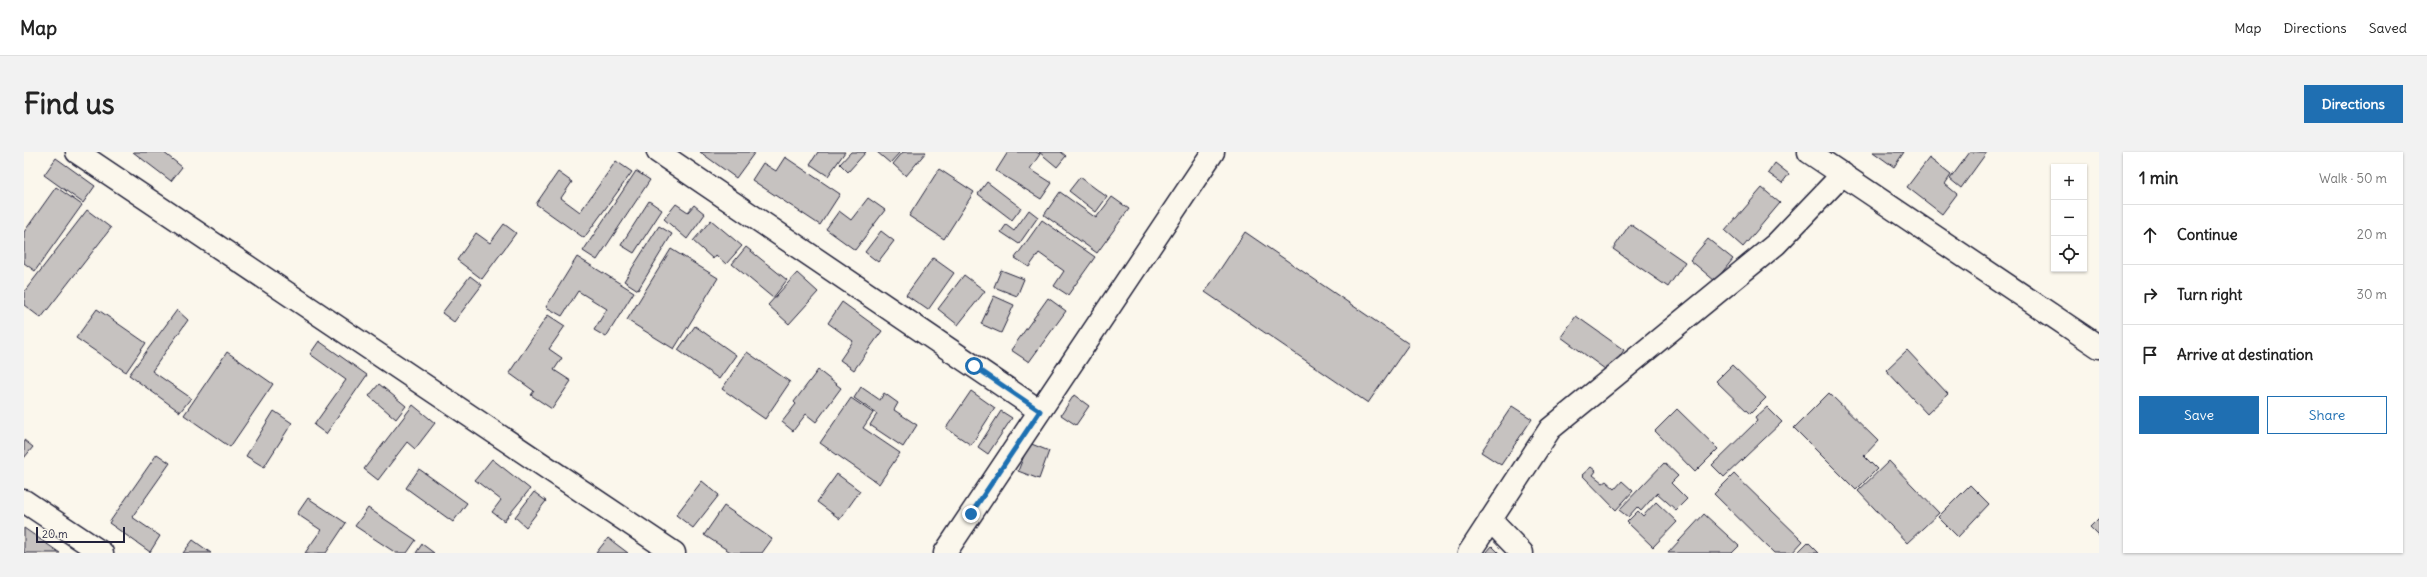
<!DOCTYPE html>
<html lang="en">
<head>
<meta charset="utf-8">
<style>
  body { margin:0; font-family:Delius,sans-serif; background:#f2f2f2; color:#222 }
  .controls { position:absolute; right:12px; top:12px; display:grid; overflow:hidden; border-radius:0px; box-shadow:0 1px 3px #0004 }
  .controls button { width:36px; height:36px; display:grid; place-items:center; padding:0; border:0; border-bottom:1px solid #e0e0e0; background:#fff; color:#222; font:20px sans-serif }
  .scale { position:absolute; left:12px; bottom:10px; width:89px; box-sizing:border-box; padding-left:4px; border:2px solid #22223b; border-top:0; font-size:11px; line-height:14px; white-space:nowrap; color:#22223b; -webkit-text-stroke:3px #fbf7ec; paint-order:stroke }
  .stop { position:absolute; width:12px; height:12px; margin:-9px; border:3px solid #1f6fb2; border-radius:50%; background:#fff }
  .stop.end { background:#1f6fb2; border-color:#fff; box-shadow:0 1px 4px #0008 }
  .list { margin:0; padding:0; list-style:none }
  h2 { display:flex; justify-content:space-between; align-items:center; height:52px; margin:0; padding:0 16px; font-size:17px }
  h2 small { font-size:13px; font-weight:400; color:#767676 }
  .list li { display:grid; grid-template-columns:26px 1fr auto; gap:12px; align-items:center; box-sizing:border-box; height:60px; padding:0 16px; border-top:1px solid #e0e0e0 }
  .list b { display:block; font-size:15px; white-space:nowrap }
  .list em { font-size:13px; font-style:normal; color:#767676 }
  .actions { display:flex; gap:8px; padding:12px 16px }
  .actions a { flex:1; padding:9px 0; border:1px solid #1f6fb2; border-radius:0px; text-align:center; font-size:14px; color:#1f6fb2 }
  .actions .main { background:#1f6fb2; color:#fff }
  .icon { flex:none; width:22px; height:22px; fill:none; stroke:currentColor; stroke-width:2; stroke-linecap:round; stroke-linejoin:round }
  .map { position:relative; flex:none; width:2075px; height:401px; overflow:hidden; border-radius:0px }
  header { display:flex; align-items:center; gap:24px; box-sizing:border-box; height:56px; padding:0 20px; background:#fff; border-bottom:1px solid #e0e0e0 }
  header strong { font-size:19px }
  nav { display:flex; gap:22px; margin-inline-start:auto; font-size:14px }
  .intro { display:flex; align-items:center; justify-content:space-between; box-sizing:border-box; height:96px; padding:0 24px }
  h1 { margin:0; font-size:28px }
  .button { padding:10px 18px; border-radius:0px; background:#1f6fb2; color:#fff; font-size:14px; font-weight:700 }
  main { display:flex; gap:24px; padding:0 24px }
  aside { flex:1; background:#fff; border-radius:0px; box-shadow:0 1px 3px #0004 }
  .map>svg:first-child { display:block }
  .building { fill:#c6c2c0; stroke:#22223b }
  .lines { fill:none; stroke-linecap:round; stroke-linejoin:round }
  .minor-casing { stroke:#22223b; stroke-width:25 }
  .minor { stroke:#fbf7ec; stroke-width:22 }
  .route { stroke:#1f6fb2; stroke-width:5 }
</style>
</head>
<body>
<header>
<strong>Map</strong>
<nav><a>Map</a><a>Directions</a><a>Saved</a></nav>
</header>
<div class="intro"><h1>Find us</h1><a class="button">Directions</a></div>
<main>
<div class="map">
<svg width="2075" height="401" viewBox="0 0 2075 401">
  <rect width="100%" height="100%" fill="#fbf7ec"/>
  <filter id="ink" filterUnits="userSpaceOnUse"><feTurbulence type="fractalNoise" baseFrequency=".025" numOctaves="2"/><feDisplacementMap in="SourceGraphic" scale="8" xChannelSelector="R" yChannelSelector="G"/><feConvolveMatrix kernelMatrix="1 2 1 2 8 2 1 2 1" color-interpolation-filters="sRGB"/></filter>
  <g filter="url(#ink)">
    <path class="building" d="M 109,0 L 139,0 L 158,15 L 147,29 Z
      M 676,0 L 731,0 L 712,26 Z
      M 794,0 L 821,0 L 804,24 L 786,12 Z
      M 827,0 L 842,0 L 824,20 L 816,12 Z
      M 853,0 L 876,0 L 866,11 Z
      M 879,0 L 902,0 L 882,24 L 869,12 Z
      M 984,0 L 1012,0 L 1016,2 L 1006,17 L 1028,31 L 1017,47 L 972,19 Z
      M 1015,0 L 1037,0 L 1042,4 L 1033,15 Z
      M 1849,0 L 1880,0 L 1870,15 Z
      M 1946,0 L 1963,0 L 1937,36 L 1926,27 Z
      M 761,5 L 816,42 L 796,73 L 728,28 L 739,11 L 752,19 Z
      M 32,6 L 71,34 L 59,51 L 20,23 Z
      M 1905,6 L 1927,23 L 1921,32 L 1933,42 L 1918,62 L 1883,35 Z
      M 592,9 L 608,20 L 560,86 L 512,52 L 534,20 L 548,30 L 537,46 L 556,60 Z
      M 1751,11 L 1765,22 L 1758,31 L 1744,21 Z
      M 915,17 L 950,40 L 920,87 L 885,64 Z
      M 612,19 L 626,28 L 573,108 L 559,99 Z
      M 1056,25 L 1083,45 L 1072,60 L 1045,39 Z
      M 963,30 L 997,56 L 988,68 L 954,42 Z
      M 32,35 L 58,53 L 11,119 L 0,111 L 0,80 Z
      M 1738,36 L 1756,51 L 1719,95 L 1701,79 Z
      M 1036,40 L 1072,66 L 1088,45 L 1105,57 L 1073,101 L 1020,63 Z
      M 844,46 L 861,58 L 831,98 L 802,77 L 815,59 L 827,68 Z
      M 625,49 L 638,58 L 610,101 L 597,93 Z
      M 652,52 L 664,60 L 670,53 L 681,62 L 663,87 L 640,67 Z
      M 63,58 L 87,76 L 17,166 L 0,153 L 0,140 Z
      M 1005,58 L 1014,65 L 995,92 L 977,80 L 982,73 L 990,79 Z
      M 687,68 L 718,94 L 702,112 L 692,103 L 689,107 L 669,89 Z
      M 1018,68 L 1071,105 L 1044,143 L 1030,134 L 1040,119 L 1015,101 L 1005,115 L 991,106 Z
      M 480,72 L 492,81 L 458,127 L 433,108 L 452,81 L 466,91 Z
      M 1606,72 L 1661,110 L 1644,135 L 1589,97 Z
      M 635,74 L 648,82 L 614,138 L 600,129 Z
      M 857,79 L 870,89 L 854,110 L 841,100 Z
      M 1221,80 L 1385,192 L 1344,251 L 1181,140 Z
      M 1684,87 L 1709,107 L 1691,129 L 1666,108 Z
      M 722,95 L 763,128 L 749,146 L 708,112 Z
      M 647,97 L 694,126 L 650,197 L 603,168 Z
      M 553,105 L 610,140 L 582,185 L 570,178 L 583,157 L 554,139 L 538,164 L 522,155 Z
      M 909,106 L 930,121 L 904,158 L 882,143 Z
      M 977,118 L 1000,127 L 993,144 L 970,135 Z
      M 773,121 L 794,140 L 765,172 L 744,153 Z
      M 940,123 L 961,139 L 934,173 L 914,157 Z
      M 446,124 L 458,133 L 430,170 L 418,161 Z
      M 970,144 L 990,153 L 977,181 L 957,172 Z
      M 1024,146 L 1042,159 L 1005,210 L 987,198 Z
      M 818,150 L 858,179 L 830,218 L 816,208 L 829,189 L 804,171 Z
      M 73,157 L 122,191 L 102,220 L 52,186 Z
      M 153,158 L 164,168 L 128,219 L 167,246 L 156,260 L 105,223 Z
      M 524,163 L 541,174 L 525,197 L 538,206 L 530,218 L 547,229 L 528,257 L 507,243 L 510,239 L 485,221 Z
      M 1552,164 L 1600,198 L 1585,220 L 1537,185 Z
      M 671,174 L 712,203 L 695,227 L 654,198 Z
      M 295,189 L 343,223 L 302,282 L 290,273 L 322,228 L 286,202 Z
      M 1883,198 L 1924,242 L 1903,262 L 1862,218 Z
      M 203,200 L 249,232 L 206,295 L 160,263 Z
      M 723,200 L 766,230 L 741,267 L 698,237 Z
      M 1708,213 L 1742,246 L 1726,262 L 1692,229 Z
      M 794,218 L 817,236 L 792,270 L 782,262 L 769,279 L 758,270 L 772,252 L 770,250 Z
      M 355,232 L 382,254 L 372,267 L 345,244 Z
      M 837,235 L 856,248 L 860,241 L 874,251 L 870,258 L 893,273 L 879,295 L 846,273 L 853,262 L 830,246 Z
      M 947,239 L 971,256 L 947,293 L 922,276 Z
      M 1805,241 L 1854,289 L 1840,304 L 1853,317 L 1832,338 L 1770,276 Z
      M 1050,243 L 1065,254 L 1052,273 L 1037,263 Z
      M 827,246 L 849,261 L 839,276 L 876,301 L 855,332 L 796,291 Z
      M 389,253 L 411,271 L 391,297 L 383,290 L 354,328 L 340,317 Z
      M 1488,254 L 1508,267 L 1477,313 L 1457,300 Z
      M 1743,255 L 1758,270 L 1700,325 L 1688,313 L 1733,269 L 1731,266 Z
      M 1653,257 L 1694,297 L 1671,320 L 1631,279 Z
      M 250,259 L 268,271 L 240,315 L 222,304 Z
      M 977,259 L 988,266 L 964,302 L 954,295 Z
      M 0,288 L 9,295 L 0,306 Z
      M 1005,291 L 1025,299 L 1015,327 L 994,319 Z
      M 133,302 L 146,311 L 108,365 L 136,384 L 126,400 L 85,371 Z
      M 468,307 L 506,337 L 480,369 L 468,360 L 477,348 L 451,328 Z
      M 1865,309 L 1915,361 L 1883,391 L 1834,339 Z
      M 1640,311 L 1654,324 L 1647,331 L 1663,347 L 1652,358 L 1633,341 L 1617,359 L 1613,355 L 1604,365 L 1595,358 Z
      M 1567,315 L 1572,319 L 1569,323 L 1579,331 L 1582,329 L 1591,337 L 1598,329 L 1609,339 L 1592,358 L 1558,323 Z
      M 395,317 L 443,351 L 429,370 L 382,336 Z
      M 813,322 L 836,339 L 816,367 L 793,350 Z
      M 1710,322 L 1779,389 L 1768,401 L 1750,401 L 1690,342 Z
      M 678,329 L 695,343 L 669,376 L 652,363 Z
      M 1946,333 L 1965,352 L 1934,385 L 1914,365 Z
      M 510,340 L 522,349 L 502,375 L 491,365 Z
      M 284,346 L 322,371 L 302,401 L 281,401 L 297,378 L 273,362 Z
      M 1632,350 L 1653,370 L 1629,395 L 1603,370 L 1614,359 L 1619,364 Z
      M 700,354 L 748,387 L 738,401 L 708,401 L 680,383 Z
      M 344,356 L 392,388 L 383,401 L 372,401 L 331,374 Z
      M 1680,362 L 1715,394 L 1708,401 L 1644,401 Z
      M 2075,366 L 2075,384 L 2066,375 Z
      M 0,376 L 36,401 L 0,401 Z
      M 584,386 L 604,401 L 572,401 Z
      M 169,388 L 187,401 L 159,401 Z
      M 1784,390 L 1795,401 L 1773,401 Z
      M 398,392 L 410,401 L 392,401 Z
      M 1468,394 L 1475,401 L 1462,401 Z"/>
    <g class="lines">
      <defs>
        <path id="minor" d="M 53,0 L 650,401
          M 634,0 L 1016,259
          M 1785,0 L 2075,195
          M 0,349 L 78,401
          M 1466,368 L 1498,401
          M 921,401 L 1189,0
          M 1445,401 L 1526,277 L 1752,92 L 1819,22"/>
      </defs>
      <use href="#minor" class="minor-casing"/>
      <use href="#minor" class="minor"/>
    </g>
  </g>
  <g class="lines" filter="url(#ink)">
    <path class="route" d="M 947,362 L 1016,259 L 950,214"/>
  </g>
</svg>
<div class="controls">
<button>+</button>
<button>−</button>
<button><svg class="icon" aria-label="locate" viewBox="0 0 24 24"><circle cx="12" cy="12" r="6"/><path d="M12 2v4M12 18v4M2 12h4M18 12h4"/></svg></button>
</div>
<div class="scale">20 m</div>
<div class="stop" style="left:950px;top:214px"></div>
<div class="stop end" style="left:947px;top:362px"></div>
</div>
<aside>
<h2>1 min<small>Walk · 50 m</small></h2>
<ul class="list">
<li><svg class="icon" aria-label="ahead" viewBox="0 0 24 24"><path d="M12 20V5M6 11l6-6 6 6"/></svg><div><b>Continue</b></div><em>20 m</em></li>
<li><svg class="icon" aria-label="right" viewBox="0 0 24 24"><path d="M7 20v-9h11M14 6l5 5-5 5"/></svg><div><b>Turn right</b></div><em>30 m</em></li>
<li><svg class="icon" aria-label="arrive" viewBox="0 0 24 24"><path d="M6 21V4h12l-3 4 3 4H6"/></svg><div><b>Arrive at destination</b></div></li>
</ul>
<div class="actions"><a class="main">Save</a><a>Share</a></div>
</aside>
</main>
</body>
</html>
